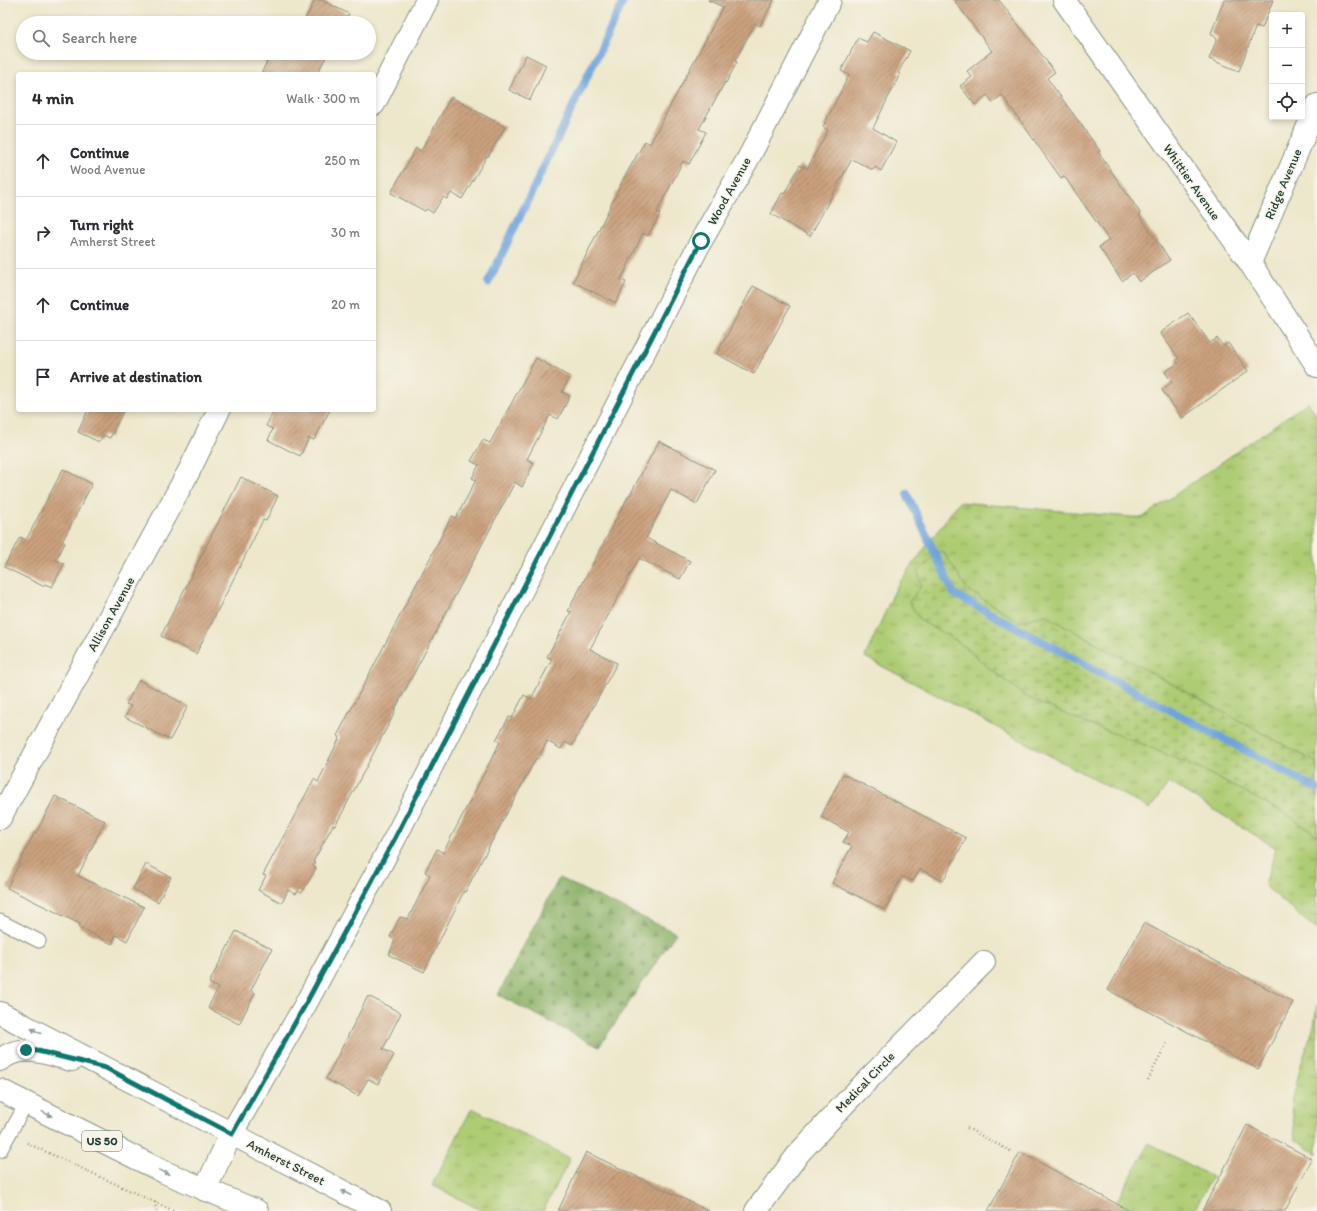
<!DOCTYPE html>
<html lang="en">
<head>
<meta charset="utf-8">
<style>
  body { margin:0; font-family:Itim,sans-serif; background:#f2f2f3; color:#2b2b33 }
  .controls { position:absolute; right:12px; top:12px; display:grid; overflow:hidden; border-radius:4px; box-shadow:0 2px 6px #0003 }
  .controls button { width:36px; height:36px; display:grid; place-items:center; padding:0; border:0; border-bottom:1px solid #e1e1e2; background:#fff; color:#2b2b33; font:20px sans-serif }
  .stop { position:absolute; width:12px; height:12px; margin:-9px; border:3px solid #0f766e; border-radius:50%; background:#fff }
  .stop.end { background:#0f766e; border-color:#fff; box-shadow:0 1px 4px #0008 }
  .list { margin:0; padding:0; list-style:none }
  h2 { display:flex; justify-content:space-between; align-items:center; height:52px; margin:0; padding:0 16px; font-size:17px }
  h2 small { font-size:13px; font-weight:400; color:#7c7c81 }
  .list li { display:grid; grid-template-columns:26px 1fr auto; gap:12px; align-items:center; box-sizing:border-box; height:72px; padding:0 16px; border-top:1px solid #e1e1e2 }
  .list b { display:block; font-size:15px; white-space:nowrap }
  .list p { margin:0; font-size:13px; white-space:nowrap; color:#7c7c81 }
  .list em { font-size:13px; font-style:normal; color:#7c7c81 }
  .icon { flex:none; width:22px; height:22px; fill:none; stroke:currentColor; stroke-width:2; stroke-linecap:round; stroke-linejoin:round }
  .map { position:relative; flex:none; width:1317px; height:1211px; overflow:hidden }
  .search { position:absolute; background:#fff; box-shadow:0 2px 6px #0003; left:16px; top:16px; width:360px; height:44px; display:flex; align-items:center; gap:10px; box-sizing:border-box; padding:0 14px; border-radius:22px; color:#7c7c81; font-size:15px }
  .panel { position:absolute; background:#fff; box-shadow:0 2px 6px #0003; left:16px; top:72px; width:360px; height:340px; border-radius:4px }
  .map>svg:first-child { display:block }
  .grass { fill:url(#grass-tufts); stroke:#668454 }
  .forest { fill:url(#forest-firs); stroke:#54764c }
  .wetland { fill:url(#wetland-marsh); stroke:#668454 }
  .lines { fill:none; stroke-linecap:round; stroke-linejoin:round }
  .stream { stroke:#6ea3db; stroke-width:8 }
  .building { fill:url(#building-hatch) }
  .lane-casing { stroke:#869280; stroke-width:15 }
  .street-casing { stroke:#869280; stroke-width:24 }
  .secondary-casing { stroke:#869280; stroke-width:24 }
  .primary-casing { stroke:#869280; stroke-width:24 }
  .path { stroke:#869280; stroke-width:2.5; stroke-dasharray:1 3; stroke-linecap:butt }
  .lane { stroke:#fff; stroke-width:13 }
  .street { stroke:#fff; stroke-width:22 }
  .secondary { stroke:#fff; stroke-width:22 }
  .primary { stroke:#fff; stroke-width:22 }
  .oneway { fill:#8f9e9a }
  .route { stroke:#0f766e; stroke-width:5 }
  .labels { text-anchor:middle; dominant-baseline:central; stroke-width:3; stroke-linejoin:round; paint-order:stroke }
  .shield { fill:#f7f3e8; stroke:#60746a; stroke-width:1 }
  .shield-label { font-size:12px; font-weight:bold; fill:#1f3d34 }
  .street-label { font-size:13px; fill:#1f3d34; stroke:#f7f3e8 }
</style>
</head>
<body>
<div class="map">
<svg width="1317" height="1211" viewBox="0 0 1317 1211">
  <defs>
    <pattern id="grass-tufts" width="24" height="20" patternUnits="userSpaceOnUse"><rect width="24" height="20" fill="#aecc73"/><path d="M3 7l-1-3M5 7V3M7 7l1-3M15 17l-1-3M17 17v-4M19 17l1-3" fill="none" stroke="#8da75f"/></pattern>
    <pattern id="forest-firs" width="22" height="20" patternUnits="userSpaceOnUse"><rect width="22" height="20" fill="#8ab065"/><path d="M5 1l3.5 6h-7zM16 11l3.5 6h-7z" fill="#709054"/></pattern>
    <pattern id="wetland-marsh" width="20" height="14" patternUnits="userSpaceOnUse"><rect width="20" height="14" fill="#aecc73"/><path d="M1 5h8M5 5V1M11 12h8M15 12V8" fill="none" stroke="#8da75f"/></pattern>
    <pattern id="building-hatch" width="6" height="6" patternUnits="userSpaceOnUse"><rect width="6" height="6" fill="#caa17e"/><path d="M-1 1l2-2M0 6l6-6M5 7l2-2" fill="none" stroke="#a38468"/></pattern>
  </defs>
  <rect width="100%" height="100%" fill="#f7f3e8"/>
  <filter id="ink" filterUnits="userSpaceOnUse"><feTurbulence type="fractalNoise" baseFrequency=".025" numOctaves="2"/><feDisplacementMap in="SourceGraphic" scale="8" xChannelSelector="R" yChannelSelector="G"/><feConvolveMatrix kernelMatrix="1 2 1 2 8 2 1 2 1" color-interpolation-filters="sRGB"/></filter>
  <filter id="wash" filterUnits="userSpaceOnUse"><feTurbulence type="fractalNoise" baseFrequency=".012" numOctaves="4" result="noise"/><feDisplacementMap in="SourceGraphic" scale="16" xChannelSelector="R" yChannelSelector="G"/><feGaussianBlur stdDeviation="0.9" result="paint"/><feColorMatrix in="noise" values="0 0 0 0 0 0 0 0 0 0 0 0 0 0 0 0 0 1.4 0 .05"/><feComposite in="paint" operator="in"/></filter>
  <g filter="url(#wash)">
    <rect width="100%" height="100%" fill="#ede7cb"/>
    <path class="grass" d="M 1308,402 L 1317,416 L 1317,930 L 1265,886 L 1276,848 L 1169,782 L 1150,809 L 865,657 L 897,586 L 959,502 L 1142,518 Z
      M 1317,1005 L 1317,1154 L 1295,1139 L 1292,1102 L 1301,1065 L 1314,1025 Z
      M 472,1108 L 570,1159 L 543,1211 L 483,1211 L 432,1185 Z
      M 1149,1143 L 1212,1177 L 1194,1211 L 1112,1211 Z"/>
    <path class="forest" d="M 559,878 L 676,933 L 599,1047 L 498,995 Z"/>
    <path class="wetland" d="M 942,550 L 968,590 L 1019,621 L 1045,615 L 1317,763 L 1317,835 L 1286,814 L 1208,773 L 1147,746 L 1091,725 L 1030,699 L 999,676 L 957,641 L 921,621 L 909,602 L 921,586 L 918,571 Z"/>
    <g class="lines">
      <path class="stream" d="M 488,283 L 624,0
        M 907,494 L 954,594 L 1317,789"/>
    </g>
    <g id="blocks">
      <path class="building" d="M 315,0 L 322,0 L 349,14 L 344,23 L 303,23 Z
        M 708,0 L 774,0 L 760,26 L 755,23 L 735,61 L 737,62 L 726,83 L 725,82 L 699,129 L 706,132 L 689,164 L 683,161 L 657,212 L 660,214 L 648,236 L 643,233 L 621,280 L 626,282 L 616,303 L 573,282 L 624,178 L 645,141 L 650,144 L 723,7 Z
        M 954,0 L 999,0 L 1055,72 L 1047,78 L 1100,151 L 1098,152 L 1141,214 L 1139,215 L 1170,260 L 1139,282 L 1133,273 L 1122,281 L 1099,247 L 1109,240 L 1064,176 L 1061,178 L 1002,95 L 993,102 L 987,95 L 975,105 L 960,86 L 972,77 L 967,71 L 992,51 Z
        M 1224,0 L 1273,0 L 1262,28 L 1256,26 L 1239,71 L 1209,59 L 1217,39 L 1211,33 Z
        M 873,32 L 910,51 L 898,73 L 900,74 L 873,128 L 896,142 L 881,171 L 875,167 L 873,170 L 852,159 L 810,236 L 771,214 L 782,193 L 784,194 L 800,165 L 807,169 L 828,130 L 823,127 L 849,75 L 841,71 L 858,38 L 867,42 Z
        M 271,53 L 328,53 L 317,74 L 261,74 Z
        M 526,55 L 546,65 L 530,100 L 509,90 Z
        M 451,97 L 505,127 L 488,157 L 487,156 L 462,199 L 451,193 L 447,199 L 443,197 L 433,213 L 427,209 L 425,211 L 391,193 L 416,148 L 421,151 Z
        M 753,286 L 790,306 L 754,374 L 717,354 Z
        M 1188,313 L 1210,343 L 1217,338 L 1223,346 L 1228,343 L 1248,371 L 1182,418 L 1162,390 L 1172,382 L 1165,372 L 1178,363 L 1176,360 L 1179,358 L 1160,333 Z
        M 536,358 L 570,377 L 562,392 L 570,396 L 558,419 L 550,415 L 527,459 L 534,463 L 522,487 L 515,482 L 394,711 L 395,712 L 341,815 L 335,826 L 333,825 L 313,862 L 315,863 L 313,866 L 316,868 L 302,893 L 298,891 L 296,894 L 288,890 L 282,903 L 258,890 L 266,876 L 263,875 L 314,779 L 318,782 L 340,737 L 337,736 L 452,516 L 456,518 L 476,480 L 472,478 L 479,465 L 471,461 L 483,440 L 490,443 Z
        M 88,410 L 124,410 L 110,438 L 103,435 L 99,442 L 78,432 Z
        M 274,410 L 330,410 L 314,440 L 309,438 L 300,456 L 268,440 L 273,429 L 266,426 Z
        M 659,441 L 715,470 L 697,504 L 671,490 L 646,538 L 690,561 L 680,579 L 639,558 L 590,649 L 617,663 L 572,746 L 565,742 L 561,749 L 547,741 L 538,759 L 536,758 L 510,807 L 465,892 L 464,891 L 424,972 L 389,955 L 395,940 L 390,937 L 400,917 L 408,919 L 430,875 L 425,872 L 437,849 L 443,853 L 494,754 L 500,742 L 496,740 L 509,717 L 512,718 L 524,695 L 531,699 L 552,659 L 547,657 L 571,612 L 568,611 L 629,495 L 630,495 Z
        M 63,469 L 92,484 L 62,542 L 65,543 L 56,560 L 64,564 L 52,587 L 45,584 L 43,586 L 4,567 L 20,537 L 26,540 Z
        M 241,477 L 278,496 L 266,521 L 263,520 L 196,654 L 161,636 Z
        M 139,680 L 188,706 L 170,740 L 125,717 L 131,706 L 126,704 Z
        M 843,774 L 966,838 L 943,881 L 920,869 L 913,881 L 902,876 L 885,910 L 832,883 L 852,846 L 843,842 L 849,832 L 821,817 Z
        M 55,796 L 105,821 L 78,876 L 144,907 L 127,941 L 116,935 L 112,944 L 79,927 L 80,924 L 7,888 L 35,832 L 36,833 Z
        M 146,864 L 171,877 L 158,902 L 133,889 Z
        M 1144,923 L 1293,1002 L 1258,1069 L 1108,990 Z
        M 236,931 L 272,949 L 251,990 L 255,993 L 239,1024 L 208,1008 L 218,988 L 209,983 Z
        M 368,996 L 401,1013 L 383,1049 L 394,1055 L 378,1084 L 368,1079 L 358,1096 L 326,1079 Z
        M 1247,1125 L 1312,1159 L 1285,1211 L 1202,1211 Z
        M 586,1152 L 709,1211 L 558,1211 Z
        M 1020,1152 L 1130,1211 L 988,1211 Z"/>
    </g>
  </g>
  <g filter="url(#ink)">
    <use href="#blocks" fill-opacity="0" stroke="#869280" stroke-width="1"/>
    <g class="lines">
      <defs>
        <path id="lane" d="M 0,921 L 39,941
          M 0,1151 L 26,1104"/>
        <path id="street" d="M 374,104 L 427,0
          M 1250,263 L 1317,105
          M 0,818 L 189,471 L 219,410
          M 205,1190 L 231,1134 L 304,1007 L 395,838 L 701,241 L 749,157 L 830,0
          M 756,1211 L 799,1153 L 848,1100 L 984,962"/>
        <path id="secondary" d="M 1064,0 L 1250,263 L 1317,366"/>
        <path id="primary" d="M 0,1013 L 380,1211
          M 0,1060 C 22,1042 47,1054 72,1060
          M 0,1090 L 164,1172 L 257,1211"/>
      </defs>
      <use href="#lane" class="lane-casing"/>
      <use href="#street" class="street-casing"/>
      <use href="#secondary" class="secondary-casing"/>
      <use href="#primary" class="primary-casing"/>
      <path class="path" d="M 1148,1080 L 1167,1043
        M 967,1128 L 1012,1152
        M 27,1143 L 174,1211
        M 155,1202 L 156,1211"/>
      <use href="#lane" class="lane"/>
      <use href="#street" class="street"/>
      <use href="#secondary" class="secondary"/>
      <use href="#primary" class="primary"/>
    </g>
    <defs><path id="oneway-solid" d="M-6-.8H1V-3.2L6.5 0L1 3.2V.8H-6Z"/></defs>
    <g class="oneway">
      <use href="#oneway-solid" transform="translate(36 1031) rotate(-153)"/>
      <use href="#oneway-solid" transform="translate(47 1114) rotate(26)"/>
      <use href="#oneway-solid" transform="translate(164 1172) rotate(25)"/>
      <use href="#oneway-solid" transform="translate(346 1193) rotate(-153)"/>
    </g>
  </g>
  <g class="lines" filter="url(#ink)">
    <path class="route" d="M 26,1050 L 38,1051 L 106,1068 L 232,1134 L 304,1007 L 395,838 L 701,241"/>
  </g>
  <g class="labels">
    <rect class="shield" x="82" y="1131" width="40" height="20" rx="3"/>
    <g class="shield-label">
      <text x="102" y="1141">US 50</text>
    </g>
    <g class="street-label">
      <text transform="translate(1192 182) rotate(55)">Whittier Avenue</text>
      <text transform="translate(1283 184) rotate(-67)">Ridge Avenue</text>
      <text transform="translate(729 191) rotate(-61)">Wood Avenue</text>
      <text transform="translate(111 614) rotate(-61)">Allison Avenue</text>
      <text transform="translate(865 1082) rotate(-46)">Medical Circle</text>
      <text transform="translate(286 1162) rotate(27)">Amherst Street</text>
    </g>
  </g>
</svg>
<div class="controls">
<button>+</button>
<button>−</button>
<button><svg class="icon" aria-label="locate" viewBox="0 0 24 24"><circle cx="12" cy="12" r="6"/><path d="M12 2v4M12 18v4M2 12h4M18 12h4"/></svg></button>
</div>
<div class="stop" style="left:701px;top:241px"></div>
<div class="stop end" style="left:26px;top:1050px"></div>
<div class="search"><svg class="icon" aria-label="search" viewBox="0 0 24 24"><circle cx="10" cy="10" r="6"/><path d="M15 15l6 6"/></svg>Search here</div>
<section class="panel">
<h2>4 min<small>Walk · 300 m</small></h2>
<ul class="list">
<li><svg class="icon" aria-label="ahead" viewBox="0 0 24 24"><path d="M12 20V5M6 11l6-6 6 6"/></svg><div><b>Continue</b><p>Wood Avenue</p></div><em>250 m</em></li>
<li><svg class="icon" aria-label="right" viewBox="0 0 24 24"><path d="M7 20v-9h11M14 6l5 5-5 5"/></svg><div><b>Turn right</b><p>Amherst Street</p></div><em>30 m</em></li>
<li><svg class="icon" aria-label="ahead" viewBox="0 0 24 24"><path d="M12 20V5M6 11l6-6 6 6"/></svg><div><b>Continue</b></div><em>20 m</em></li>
<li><svg class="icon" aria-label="arrive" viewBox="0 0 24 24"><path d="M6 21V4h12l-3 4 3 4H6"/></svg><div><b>Arrive at destination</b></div></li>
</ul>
</section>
</div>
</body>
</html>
